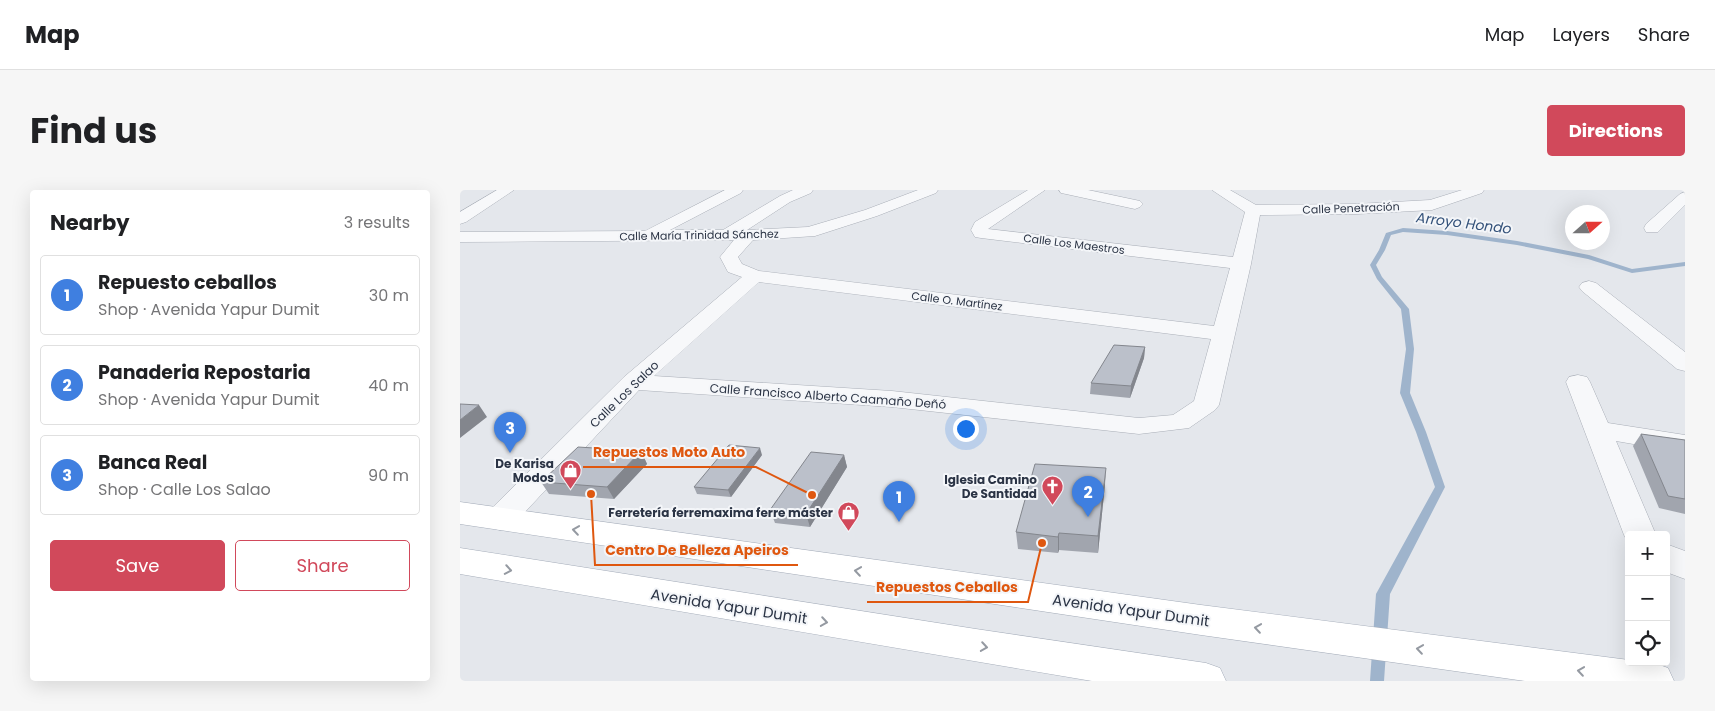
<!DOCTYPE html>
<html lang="en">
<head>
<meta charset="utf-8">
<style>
  body { margin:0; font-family:Poppins,sans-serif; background:#f6f6f6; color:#202124 }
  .controls { position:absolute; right:15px; bottom:15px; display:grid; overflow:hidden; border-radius:5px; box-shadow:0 5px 20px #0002 }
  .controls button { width:45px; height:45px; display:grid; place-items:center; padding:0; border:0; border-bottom:1px solid #e0e0e0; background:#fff; color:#202124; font:25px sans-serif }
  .compass { position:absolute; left:1105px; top:15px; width:45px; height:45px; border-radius:50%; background:#fff; box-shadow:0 5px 20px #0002; rotate:69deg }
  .you { position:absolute; left:505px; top:238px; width:18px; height:18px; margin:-12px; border:4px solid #fff; border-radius:50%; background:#1a73e8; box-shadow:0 0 0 8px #1a73e833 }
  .badge { display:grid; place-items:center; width:32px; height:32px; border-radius:50%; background:#d1495b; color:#fff; font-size:16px; font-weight:700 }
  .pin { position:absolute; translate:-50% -41px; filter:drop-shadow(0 1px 2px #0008) }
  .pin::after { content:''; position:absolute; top:26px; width:18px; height:15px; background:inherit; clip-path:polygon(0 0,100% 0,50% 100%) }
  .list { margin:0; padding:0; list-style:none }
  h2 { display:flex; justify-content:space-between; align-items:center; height:65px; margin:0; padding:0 20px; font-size:21px }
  h2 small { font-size:16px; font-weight:400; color:#757577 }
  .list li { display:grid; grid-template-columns:32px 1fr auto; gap:15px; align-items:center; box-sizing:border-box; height:80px; margin:0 10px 10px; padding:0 10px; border:1px solid #e0e0e0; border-radius:5px }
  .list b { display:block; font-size:19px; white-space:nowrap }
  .list p { margin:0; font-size:16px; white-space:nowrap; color:#757577 }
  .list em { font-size:16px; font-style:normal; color:#757577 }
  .actions { display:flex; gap:10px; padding:15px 20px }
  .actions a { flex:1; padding:11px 0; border:1px solid #d1495b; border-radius:5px; text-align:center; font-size:18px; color:#d1495b }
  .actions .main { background:#d1495b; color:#fff }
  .icon { flex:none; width:28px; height:28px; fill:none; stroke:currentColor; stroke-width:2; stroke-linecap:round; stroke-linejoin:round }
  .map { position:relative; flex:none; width:1225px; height:491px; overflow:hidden; border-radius:5px }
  header { display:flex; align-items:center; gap:30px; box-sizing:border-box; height:70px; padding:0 25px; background:#fff; border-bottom:1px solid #e0e0e0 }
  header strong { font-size:24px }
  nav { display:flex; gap:28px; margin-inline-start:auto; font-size:18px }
  .intro { display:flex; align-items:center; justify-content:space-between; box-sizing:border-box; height:120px; padding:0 30px }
  h1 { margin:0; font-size:35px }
  .button { padding:12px 22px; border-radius:5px; background:#d1495b; color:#fff; font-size:18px; font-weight:700 }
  main { display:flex; gap:30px; padding:0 30px }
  aside { flex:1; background:#fff; border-radius:5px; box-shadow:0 5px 20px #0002 }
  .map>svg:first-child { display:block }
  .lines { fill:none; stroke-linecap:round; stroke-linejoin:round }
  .stream { fill:#9fb4cc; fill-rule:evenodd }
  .minor-casing { stroke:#a9aeb7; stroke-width:1 }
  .primary-casing { stroke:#a3abb8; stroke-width:1 }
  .minor { fill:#f7f8fa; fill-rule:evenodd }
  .primary { fill:#fff; fill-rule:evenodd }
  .wall { fill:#a1a5ae }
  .shaded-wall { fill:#83868d }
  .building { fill:#bbc0ca; stroke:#83868d }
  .oneway { stroke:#959aa2 }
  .labels { text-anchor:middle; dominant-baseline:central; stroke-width:4; stroke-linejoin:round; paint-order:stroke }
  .far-street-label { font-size:11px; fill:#2b3445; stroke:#f4f6f9 }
  .street-label { font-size:12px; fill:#2b3445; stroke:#f4f6f9 }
  .poi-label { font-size:12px; font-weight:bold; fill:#2b3445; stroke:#f4f6f9; text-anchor:end }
  .water-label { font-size:14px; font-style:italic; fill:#34527a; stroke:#f4f6f9 }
  .near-street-label { font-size:15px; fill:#2b3445; stroke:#f4f6f9 }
  .leader { fill:none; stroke:#df570f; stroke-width:2 }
  .callout-dot { fill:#df570f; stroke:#f4f6f9; stroke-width:2 }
  .callout-label { font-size:14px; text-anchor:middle; font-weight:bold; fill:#df570f; stroke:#f4f6f9; stroke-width:4; stroke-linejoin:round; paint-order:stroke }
</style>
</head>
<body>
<header>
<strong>Map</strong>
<nav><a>Map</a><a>Layers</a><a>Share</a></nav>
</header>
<div class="intro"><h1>Find us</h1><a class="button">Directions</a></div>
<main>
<aside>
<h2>Nearby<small>3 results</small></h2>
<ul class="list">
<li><span class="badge" style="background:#3f7fe0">1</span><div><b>Repuesto ceballos</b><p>Shop · Avenida Yapur Dumit</p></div><em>30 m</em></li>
<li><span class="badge" style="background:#3f7fe0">2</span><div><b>Panaderia Repostaria</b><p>Shop · Avenida Yapur Dumit</p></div><em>40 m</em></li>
<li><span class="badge" style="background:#3f7fe0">3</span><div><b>Banca Real</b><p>Shop · Calle Los Salao</p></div><em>90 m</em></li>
</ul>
<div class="actions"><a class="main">Save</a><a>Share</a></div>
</aside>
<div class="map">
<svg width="1225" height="491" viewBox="0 0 1225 491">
  <rect width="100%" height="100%" fill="#e4e7ec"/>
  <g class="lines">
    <path class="stream" d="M 943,38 L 987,41 L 1057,51 L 1129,65 L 1172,79 L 1225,72 L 1225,76 L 1172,83 L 1128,69 L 1057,55 L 987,45 L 943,42 L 931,45 L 925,60 L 916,75 L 922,87 L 949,119 L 954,159 L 950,203 L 966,242 L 985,297 L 930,404 L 924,491 L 910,491 L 916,404 L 975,297 L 956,242 L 940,203 L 946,159 L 941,119 L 917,89 L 910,75 L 919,60 L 926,43 Z"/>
    <defs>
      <path id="minor" d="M 37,0 L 54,0 L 6,32 L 0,34 L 0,22 Z
        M 265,0 L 283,0 L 281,3 L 210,40 L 263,40 L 320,6 L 333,0 L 353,0 L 351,3 L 330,12 L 287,40 L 348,37 L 405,20 L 458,0 L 478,0 L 476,3 L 417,26 L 355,46 L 293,50 L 278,67 L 282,74 L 299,81 L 754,136 L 770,78 L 521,48 L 515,47 L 511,40 L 515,32 L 568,0 L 585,0 L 528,39 L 773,67 L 785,22 L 752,0 L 770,0 L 796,15 L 897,14 L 970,10 L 1002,0 L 1024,0 L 1022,3 L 972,20 L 897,24 L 800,25 L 791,74 L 759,215 L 755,220 L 729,238 L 679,244 L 432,217 L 179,200 L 51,337 L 40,340 L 29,337 L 24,329 L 29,321 L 164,187 L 282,87 L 268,82 L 260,67 L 274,50 L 0,52 L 0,42 L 185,41 ZM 299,92 L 751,149 L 734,211 L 713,225 L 679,228 L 432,201 L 194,186 Z
        M 599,0 L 628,0 L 680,11 L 683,14 L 680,17 L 675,19 L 606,4 L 601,3 Z
        M 1225,2 L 1225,15 L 1198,42 L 1186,42 L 1184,38 L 1186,34 L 1220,4 Z
        M 1129,91 L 1136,93 L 1225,162 L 1225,181 L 1217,179 L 1122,101 L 1119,97 L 1122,93 Z
        M 1118,185 L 1127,187 L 1130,192 L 1148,233 L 1225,245 L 1225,263 L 1156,251 L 1196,345 L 1169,345 L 1169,354 L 1164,345 L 1106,192 L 1109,187 Z
        M 1206,354 L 1225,361 L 1225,389 L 1206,382 Z"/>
      <path id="primary" d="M 0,312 L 741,415 L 1169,470 L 1169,472 L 1194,473 L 1208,478 L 1214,491 L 1065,491 L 741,445 L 0,334 Z
        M 0,358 L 516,439 L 746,473 L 760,478 L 766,491 L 632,491 L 0,384 Z"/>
    </defs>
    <use href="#minor" class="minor-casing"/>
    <use href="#primary" class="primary-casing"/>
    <use href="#minor" class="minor"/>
    <use href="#primary" class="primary"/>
  </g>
  <path class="wall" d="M 685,157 L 684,168 L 670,208 L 630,204 L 631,193 Z
    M 1181,244 L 1225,250 L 1225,324 L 1199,318 L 1173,256 Z
    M 181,261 L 187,274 L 154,309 L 89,304 L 81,292 Z
    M 302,265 L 271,307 L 237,304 L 234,297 Z
    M 384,265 L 387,277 L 350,337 L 315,333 L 310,320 Z
    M 645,294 L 638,363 L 599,360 L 598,363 L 558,359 L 556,342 Z"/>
  <path class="shaded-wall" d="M 685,157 L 684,168 L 670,208 L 671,196 Z
    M 19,215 L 27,227 L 0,248 L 0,230 Z
    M 300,258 L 302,265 L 271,307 L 268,300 Z
    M 181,261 L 187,274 L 154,309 L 147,297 Z
    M 384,265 L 387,277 L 350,337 L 346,324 Z
    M 646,278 L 645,294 L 638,363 L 638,346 Z
    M 599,343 L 599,360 L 598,363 L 598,347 Z"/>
  <path class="building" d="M 654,155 L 685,157 L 671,196 L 631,193 Z
    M 0,214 L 19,215 L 0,230 Z
    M 1181,244 L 1225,250 L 1225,309 L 1208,306 Z
    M 269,255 L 300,258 L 268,300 L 234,297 Z
    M 118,257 L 181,261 L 147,297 L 81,292 Z
    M 351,262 L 384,265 L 346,324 L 310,320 Z
    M 575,274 L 646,278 L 638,346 L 599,343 L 598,347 L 556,342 Z"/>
  <defs><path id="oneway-chevron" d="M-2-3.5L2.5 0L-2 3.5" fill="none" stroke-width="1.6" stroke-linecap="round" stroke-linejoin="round" transform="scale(1.25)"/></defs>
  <g class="oneway">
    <use href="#oneway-chevron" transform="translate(116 340) rotate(-172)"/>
    <use href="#oneway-chevron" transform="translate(48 380) rotate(10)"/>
    <use href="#oneway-chevron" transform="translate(398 381) rotate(-172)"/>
    <use href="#oneway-chevron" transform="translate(364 432) rotate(9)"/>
    <use href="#oneway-chevron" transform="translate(798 438) rotate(-172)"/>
    <use href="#oneway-chevron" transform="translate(524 457) rotate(9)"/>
    <use href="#oneway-chevron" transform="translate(960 459) rotate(-172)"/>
    <use href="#oneway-chevron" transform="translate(1121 481) rotate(-172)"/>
  </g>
  <defs>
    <symbol id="shop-pin" viewBox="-11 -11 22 30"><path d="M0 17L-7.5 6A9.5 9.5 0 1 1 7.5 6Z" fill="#d1495b" stroke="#f4f6f9"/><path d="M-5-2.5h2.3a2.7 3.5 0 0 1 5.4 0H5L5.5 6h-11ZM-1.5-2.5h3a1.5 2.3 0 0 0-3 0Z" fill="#fff"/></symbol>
    <symbol id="church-pin" viewBox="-11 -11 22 30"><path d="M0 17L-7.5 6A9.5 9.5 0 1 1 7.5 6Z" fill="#d1495b" stroke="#f4f6f9"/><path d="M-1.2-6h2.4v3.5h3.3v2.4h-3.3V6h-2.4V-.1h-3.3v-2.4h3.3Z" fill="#fff"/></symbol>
  </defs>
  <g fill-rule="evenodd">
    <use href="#shop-pin" x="98" y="268" width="25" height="34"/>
    <use href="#church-pin" x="580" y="284" width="25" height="34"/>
    <use href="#shop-pin" x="376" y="310" width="25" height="34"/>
  </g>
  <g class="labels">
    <g class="far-street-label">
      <text transform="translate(891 18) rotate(-2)">Calle Penetración</text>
      <text transform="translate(239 45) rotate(-1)">Calle María Trinidad Sánchez</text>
      <text transform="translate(614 54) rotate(7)">Calle Los Maestros</text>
      <text transform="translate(497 111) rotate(7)">Calle O. Martínez</text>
    </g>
    <g class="street-label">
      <text transform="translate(164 204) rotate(-44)">Calle Los Salao</text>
      <text transform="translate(368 206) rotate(4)">Calle Francisco Alberto Caamaño Deñó</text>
    </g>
    <g class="poi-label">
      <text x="94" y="273">De Karisa<tspan x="94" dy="14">Modos</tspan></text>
      <text x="577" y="289">Iglesia Camino<tspan x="577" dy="14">De Santidad</tspan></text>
      <text x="373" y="322">Ferretería ferremaxima ferre máster</text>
    </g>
    <g class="water-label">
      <text transform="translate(1004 33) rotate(7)">Arroyo Hondo</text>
    </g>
    <g class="near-street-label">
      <text transform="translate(269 416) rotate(9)">Avenida Yapur Dumit</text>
      <text transform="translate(671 420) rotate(8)">Avenida Yapur Dumit</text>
    </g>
  </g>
  <path class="leader" d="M352 305L296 277H123M131 304L135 375H338M582 353L568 412H407"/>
  <g class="callout-dot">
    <circle cx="352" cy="305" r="5"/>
    <circle cx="131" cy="304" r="5"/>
    <circle cx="582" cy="353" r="5"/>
  </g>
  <g class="callout-label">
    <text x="209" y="267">Repuestos Moto Auto</text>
    <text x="237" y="365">Centro De Belleza Apeiros</text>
    <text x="487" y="402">Repuestos Ceballos</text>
  </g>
</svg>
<div class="controls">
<button>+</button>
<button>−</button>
<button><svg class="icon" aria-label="locate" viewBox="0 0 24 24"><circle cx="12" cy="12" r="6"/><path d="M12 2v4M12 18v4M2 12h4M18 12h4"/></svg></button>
</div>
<svg class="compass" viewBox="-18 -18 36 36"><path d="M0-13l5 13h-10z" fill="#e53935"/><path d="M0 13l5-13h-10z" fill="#757577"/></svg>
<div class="you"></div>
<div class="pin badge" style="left:439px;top:332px;background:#3f7fe0">1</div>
<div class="pin badge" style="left:628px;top:327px;background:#3f7fe0">2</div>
<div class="pin badge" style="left:50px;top:263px;background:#3f7fe0">3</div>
</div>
</main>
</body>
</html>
